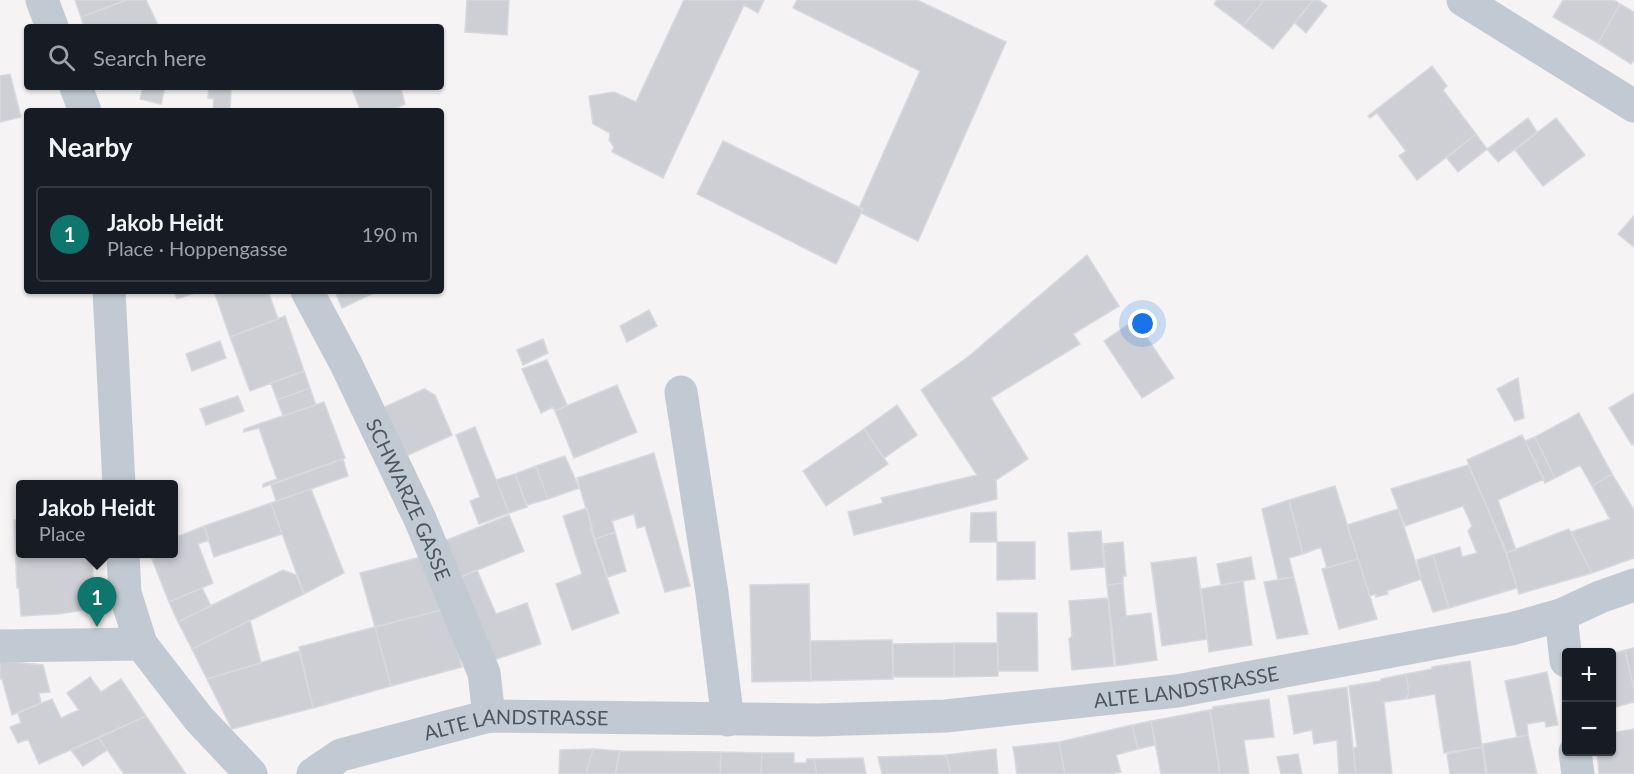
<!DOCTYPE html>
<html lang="en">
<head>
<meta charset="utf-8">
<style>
  body { margin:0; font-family:Lato,sans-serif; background:#242831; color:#f1f3f6 }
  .controls { position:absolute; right:18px; bottom:18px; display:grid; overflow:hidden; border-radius:6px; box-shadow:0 2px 4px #0004 }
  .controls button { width:54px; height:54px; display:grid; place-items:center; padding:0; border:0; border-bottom:2px solid #363941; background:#171b24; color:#f1f3f6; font:30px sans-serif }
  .you { position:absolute; left:1143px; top:324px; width:21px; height:21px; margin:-15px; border:4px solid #fff; border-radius:50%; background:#1a73e8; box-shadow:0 0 0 9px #1a73e833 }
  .badge { display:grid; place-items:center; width:39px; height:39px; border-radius:50%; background:#0f766e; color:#fff; font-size:20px; font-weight:700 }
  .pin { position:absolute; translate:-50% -50px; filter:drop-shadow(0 2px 3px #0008) }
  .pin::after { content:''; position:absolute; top:32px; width:21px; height:18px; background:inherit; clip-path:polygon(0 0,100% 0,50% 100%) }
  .popup { position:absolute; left:16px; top:480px; width:162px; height:78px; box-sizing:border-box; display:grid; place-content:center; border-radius:6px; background:#171b24; filter:drop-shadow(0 2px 4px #0005); font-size:20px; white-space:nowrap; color:#9ea1a6 }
  .popup b { font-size:22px; color:#f1f3f6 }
  .popup::after { content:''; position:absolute; left:50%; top:100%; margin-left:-12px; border:12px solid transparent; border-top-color:#171b24 }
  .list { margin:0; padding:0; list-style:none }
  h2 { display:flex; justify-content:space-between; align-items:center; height:78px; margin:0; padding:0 24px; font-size:26px }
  h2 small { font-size:20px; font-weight:400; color:#9ea1a6 }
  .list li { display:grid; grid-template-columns:39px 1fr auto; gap:18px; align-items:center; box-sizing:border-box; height:96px; margin:0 12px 12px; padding:0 12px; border:2px solid #363941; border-radius:6px }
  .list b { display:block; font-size:22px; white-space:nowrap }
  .list p { margin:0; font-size:20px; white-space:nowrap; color:#9ea1a6 }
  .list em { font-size:20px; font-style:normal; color:#9ea1a6 }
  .icon { flex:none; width:33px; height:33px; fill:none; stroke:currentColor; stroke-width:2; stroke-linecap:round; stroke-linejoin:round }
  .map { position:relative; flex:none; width:1634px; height:774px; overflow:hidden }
  .search { position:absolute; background:#171b24; box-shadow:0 2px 4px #0004; left:24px; top:24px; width:420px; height:66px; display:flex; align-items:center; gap:15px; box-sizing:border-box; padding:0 21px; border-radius:6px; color:#9ea1a6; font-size:22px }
  .panel { position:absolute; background:#171b24; box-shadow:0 2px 4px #0004; left:24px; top:108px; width:420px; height:186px; border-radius:6px }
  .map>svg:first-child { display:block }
  .building { fill:#cdcfd5; stroke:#d7d9de; stroke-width:1.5 }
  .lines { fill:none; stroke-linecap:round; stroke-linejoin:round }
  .minor { stroke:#c1cad2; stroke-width:33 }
  .labels { text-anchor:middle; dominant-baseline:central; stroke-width:4.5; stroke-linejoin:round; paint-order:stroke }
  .street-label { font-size:20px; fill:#4a5661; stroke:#fff }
</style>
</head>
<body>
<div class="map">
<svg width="1634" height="774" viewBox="0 0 1634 774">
  <rect width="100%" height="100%" fill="#f5f3f3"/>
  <path class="building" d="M 75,0 L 125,0 L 125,1 L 81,17 Z
    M 126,0 L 146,0 L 159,27 L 84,27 L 81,17 Z
    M 467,0 L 509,0 L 507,35 L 465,32 Z
    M 684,0 L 764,0 L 758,13 L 744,5 L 663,178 L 612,152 L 614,147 L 609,140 L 610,133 L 593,124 L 589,96 L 614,92 L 636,102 Z
    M 797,0 L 917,0 L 1006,42 L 918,241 L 861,213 L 863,209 L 859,208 L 920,71 L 793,8 Z
    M 1217,0 L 1264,0 L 1243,26 L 1214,4 Z
    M 1264,0 L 1313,0 L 1273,49 L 1243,26 Z
    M 1313,0 L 1319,0 L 1327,6 L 1306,33 L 1295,23 Z
    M 1563,0 L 1614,0 L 1620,4 L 1598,43 L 1553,17 Z
    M 1620,4 L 1634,12 L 1634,60 L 1631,64 L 1598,43 Z
    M 1432,66 L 1447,86 L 1443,90 L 1476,134 L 1417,180 L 1399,156 L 1406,151 L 1377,113 L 1370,118 L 1368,116 Z
    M 10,74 L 21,117 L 0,122 L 0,76 Z
    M 143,87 L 165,87 L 161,104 L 140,99 Z
    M 209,87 L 231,87 L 230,111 L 213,111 L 214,99 L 208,98 Z
    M 351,87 L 407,87 L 401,89 L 405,104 L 390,111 L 361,111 Z
    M 1528,118 L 1537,132 L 1498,162 L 1487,149 Z
    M 1556,118 L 1585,155 L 1543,186 L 1515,150 Z
    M 1476,134 L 1487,149 L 1458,172 L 1447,158 Z
    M 723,141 L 863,209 L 836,264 L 697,194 Z
    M 1634,216 L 1634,247 L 1618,234 Z
    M 1087,255 L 1119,306 L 1073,334 L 1080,344 L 991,398 L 1028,459 L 996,480 L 997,499 L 854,535 L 848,512 L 883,503 L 881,498 L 977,475 L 921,390 L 968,357 Z
    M 174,291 L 200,291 L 177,299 Z
    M 214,291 L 268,291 L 278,319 L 230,337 Z
    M 335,291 L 378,291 L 342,308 Z
    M 649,310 L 657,326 L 627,342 L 620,326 Z
    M 285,316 L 304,371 L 250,391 L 230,337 Z
    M 1135,320 L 1174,378 L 1142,398 L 1104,341 Z
    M 543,339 L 548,353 L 523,365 L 517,350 Z
    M 220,341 L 226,358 L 192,371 L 186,354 Z
    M 547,360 L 567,405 L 555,411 L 553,407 L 541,413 L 522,369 Z
    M 304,371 L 310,388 L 277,400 L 271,383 Z
    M 1518,378 L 1524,418 L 1515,421 L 1497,389 Z
    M 617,385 L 637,432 L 574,458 L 555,411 Z
    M 310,388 L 316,405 L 283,416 L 277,400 Z
    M 424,389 L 435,395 L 452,435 L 404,457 L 380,409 Z
    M 1634,393 L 1634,443 L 1632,445 L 1609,408 Z
    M 238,396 L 244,411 L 206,425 L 200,409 Z
    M 324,402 L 345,458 L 263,487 L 263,484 L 277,479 L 259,428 L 244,432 L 244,429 Z
    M 897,405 L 917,435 L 884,458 L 864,429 Z
    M 1579,413 L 1612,474 L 1592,486 L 1580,465 L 1555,478 L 1535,437 Z
    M 475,427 L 509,513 L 479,524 L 470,501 L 480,497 L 456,435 Z
    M 864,429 L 888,464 L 826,506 L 803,471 Z
    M 1522,435 L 1544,479 L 1498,500 L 1516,550 L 1506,553 L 1467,460 Z
    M 1535,437 L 1555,478 L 1545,483 L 1525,441 Z
    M 654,453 L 690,586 L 665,592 L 645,526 L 637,528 L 634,514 L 612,521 L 615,532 L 595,539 L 577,478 Z
    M 565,456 L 579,488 L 548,499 L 536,466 Z
    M 343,459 L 348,476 L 276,501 L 271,485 Z
    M 1468,465 L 1504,545 L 1517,588 L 1449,608 L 1433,555 L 1460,547 L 1462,557 L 1477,553 L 1468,531 L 1472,526 L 1463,506 L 1405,526 L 1391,489 Z
    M 536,466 L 548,499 L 527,505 L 515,474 Z
    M 515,474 L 527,507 L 509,513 L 496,480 Z
    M 1612,474 L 1634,510 L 1634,558 L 1592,573 L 1571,532 L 1610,519 L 1592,486 Z
    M 1335,486 L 1358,559 L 1327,568 L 1321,547 L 1303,554 L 1289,500 Z
    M 311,489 L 344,573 L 304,594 L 271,503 Z
    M 1289,500 L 1303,554 L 1289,558 L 1294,577 L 1278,579 L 1262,509 Z
    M 271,503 L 282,534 L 214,557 L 204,526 Z
    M 587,508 L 592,527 L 590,528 L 619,613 L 572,630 L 556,584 L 582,574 L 563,516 Z
    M 1398,509 L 1421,579 L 1387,591 L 1388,594 L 1376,597 L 1376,594 L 1370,596 L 1347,525 Z
    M 996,512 L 997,542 L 970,542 L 971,513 Z
    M 509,515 L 524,551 L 458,578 L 442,542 Z
    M 14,520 L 21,520 L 21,554 L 91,554 L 96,608 L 59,614 L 21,616 L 19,588 L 17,588 Z
    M 204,526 L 209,540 L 198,544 L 213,583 L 169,602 L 150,554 L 174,554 L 174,538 Z
    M 1569,529 L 1592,573 L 1519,594 L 1506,553 Z
    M 1101,531 L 1104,567 L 1071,570 L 1068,533 Z
    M 615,532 L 626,571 L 608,577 L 595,539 Z
    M 997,542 L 1035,542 L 1035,579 L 997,580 Z
    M 1123,542 L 1126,576 L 1123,576 L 1123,583 L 1107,585 L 1103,544 Z
    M 1433,555 L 1449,608 L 1433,612 L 1421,579 L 1417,560 Z
    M 421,557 L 445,609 L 375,627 L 360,573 Z
    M 1196,557 L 1207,639 L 1162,646 L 1151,563 Z
    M 1251,557 L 1255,579 L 1221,585 L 1217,564 Z
    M 1358,559 L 1377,619 L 1339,629 L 1322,569 Z
    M 283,570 L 296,575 L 304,594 L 192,649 L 178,622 Z
    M 477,570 L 496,614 L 527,603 L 541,644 L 494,660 L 458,578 Z
    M 1294,577 L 1308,634 L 1277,639 L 1264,582 Z
    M 1243,581 L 1252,645 L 1209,652 L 1201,589 Z
    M 1123,583 L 1126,616 L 1151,613 L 1157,660 L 1116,666 L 1107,585 Z
    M 809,584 L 811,681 L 752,682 L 750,585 Z
    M 202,588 L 211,606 L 178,622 L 169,602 Z
    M 1108,598 L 1114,666 L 1072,670 L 1069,639 L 1072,636 L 1069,601 Z
    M 445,609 L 462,667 L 391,686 L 375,627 Z
    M 997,613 L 1037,613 L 1038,671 L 998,671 Z
    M 250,620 L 261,663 L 207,679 L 192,649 Z
    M 375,627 L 391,686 L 313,708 L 299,647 Z
    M 892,640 L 893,679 L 811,681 L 810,641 Z
    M 954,643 L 998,643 L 998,676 L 954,677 Z
    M 954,643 L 954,677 L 893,677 L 893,644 Z
    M 1634,648 L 1634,689 L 1625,650 Z
    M 1625,650 L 1634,689 L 1634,702 L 1612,708 L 1612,654 Z
    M 299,651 L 313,708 L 232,729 L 207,679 Z
    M 0,661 L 43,665 L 50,692 L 39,693 L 41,703 L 12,715 L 2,679 L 0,679 Z
    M 1470,661 L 1482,747 L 1444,753 L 1435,694 L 1406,699 L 1409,694 L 1406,674 L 1432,669 L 1432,667 Z
    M 1547,672 L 1558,725 L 1546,727 L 1545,721 L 1527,724 L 1528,735 L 1517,737 L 1505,681 Z
    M 1406,674 L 1409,694 L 1405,699 L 1384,702 L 1392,774 L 1356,774 L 1353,748 L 1357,747 L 1349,686 L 1381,681 L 1381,679 Z
    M 90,677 L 101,692 L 121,679 L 146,716 L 39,764 L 28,739 L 18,743 L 10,727 L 21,723 L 18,713 L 52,699 L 61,718 L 79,710 L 67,693 Z
    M 1347,687 L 1353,748 L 1356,774 L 1339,774 L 1337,740 L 1314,744 L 1312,730 L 1294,734 L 1288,696 Z
    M 1269,699 L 1274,737 L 1244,740 L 1249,774 L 1220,774 L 1210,710 L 1213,709 L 1213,707 Z
    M 1210,710 L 1220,774 L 1161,774 L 1151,721 Z
    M 146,716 L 186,774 L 124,774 L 99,738 Z
    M 1151,721 L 1155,745 L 1138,749 L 1132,725 Z
    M 1132,725 L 1138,749 L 1116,755 L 1121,772 L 1110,774 L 1065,774 L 1059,742 Z
    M 1634,729 L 1634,774 L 1599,774 L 1597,752 L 1612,752 L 1612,733 Z
    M 1528,735 L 1537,774 L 1487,774 L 1483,744 Z
    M 99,738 L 107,750 L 83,766 L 71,750 Z
    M 1059,742 L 1065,774 L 1017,774 L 1013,747 Z
    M 1482,747 L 1486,774 L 1450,774 L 1447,754 Z
    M 593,749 L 620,751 L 615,774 L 586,774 Z
    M 593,749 L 586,774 L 559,774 L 560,750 Z
    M 996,749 L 998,774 L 951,774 L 946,755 Z
    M 620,751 L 721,752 L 720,774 L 615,774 Z
    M 721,752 L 762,753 L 761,774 L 720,774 Z
    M 762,753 L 794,753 L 794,763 L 806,763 L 807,759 L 814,759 L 817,774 L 761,774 Z
    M 1298,754 L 1302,774 L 1281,774 L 1277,757 Z
    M 946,755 L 951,774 L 882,774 L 878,757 Z
    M 863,758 L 866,774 L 817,774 L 814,759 Z"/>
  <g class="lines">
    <g class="minor">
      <path d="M 42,0 L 52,27"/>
      <path d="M 1463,0 L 1634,106"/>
      <path d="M 76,87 L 85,111"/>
      <path d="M 109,291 L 119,484"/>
      <path id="s1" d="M 307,291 L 346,364 L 420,519 L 484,673 L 489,716"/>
      <path d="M 681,392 L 712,593 L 728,720"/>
      <path d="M 123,554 L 125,593 L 141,644 L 199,719 L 251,774"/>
      <path d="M 1561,615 L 1566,661"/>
      <path d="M 0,646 L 141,644"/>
      <path d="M 1575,752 L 1578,774"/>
      <path id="s2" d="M 313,774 L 341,755 L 489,716 L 818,720 L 946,716 L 1177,691 L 1511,629 L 1561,615 L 1600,597 L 1634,585"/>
    </g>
  </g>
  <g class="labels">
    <g class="street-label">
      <text stroke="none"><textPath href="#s1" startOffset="232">SCHWARZE GASSE</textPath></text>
      <text stroke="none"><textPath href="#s2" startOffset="886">ALTE LANDSTRASSE</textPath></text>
      <text stroke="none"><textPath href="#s2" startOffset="213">ALTE LANDSTRASSE</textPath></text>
    </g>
  </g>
</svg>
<div class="controls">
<button>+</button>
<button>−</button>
</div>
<div class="you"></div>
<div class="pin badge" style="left:97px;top:627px">1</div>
<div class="popup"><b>Jakob Heidt</b>Place</div>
<div class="search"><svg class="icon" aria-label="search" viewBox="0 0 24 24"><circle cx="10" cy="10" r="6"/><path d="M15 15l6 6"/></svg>Search here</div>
<section class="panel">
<h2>Nearby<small></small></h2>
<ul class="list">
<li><span class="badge">1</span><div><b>Jakob Heidt</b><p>Place · Hoppengasse</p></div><em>190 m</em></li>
</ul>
</section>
</div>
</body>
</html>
